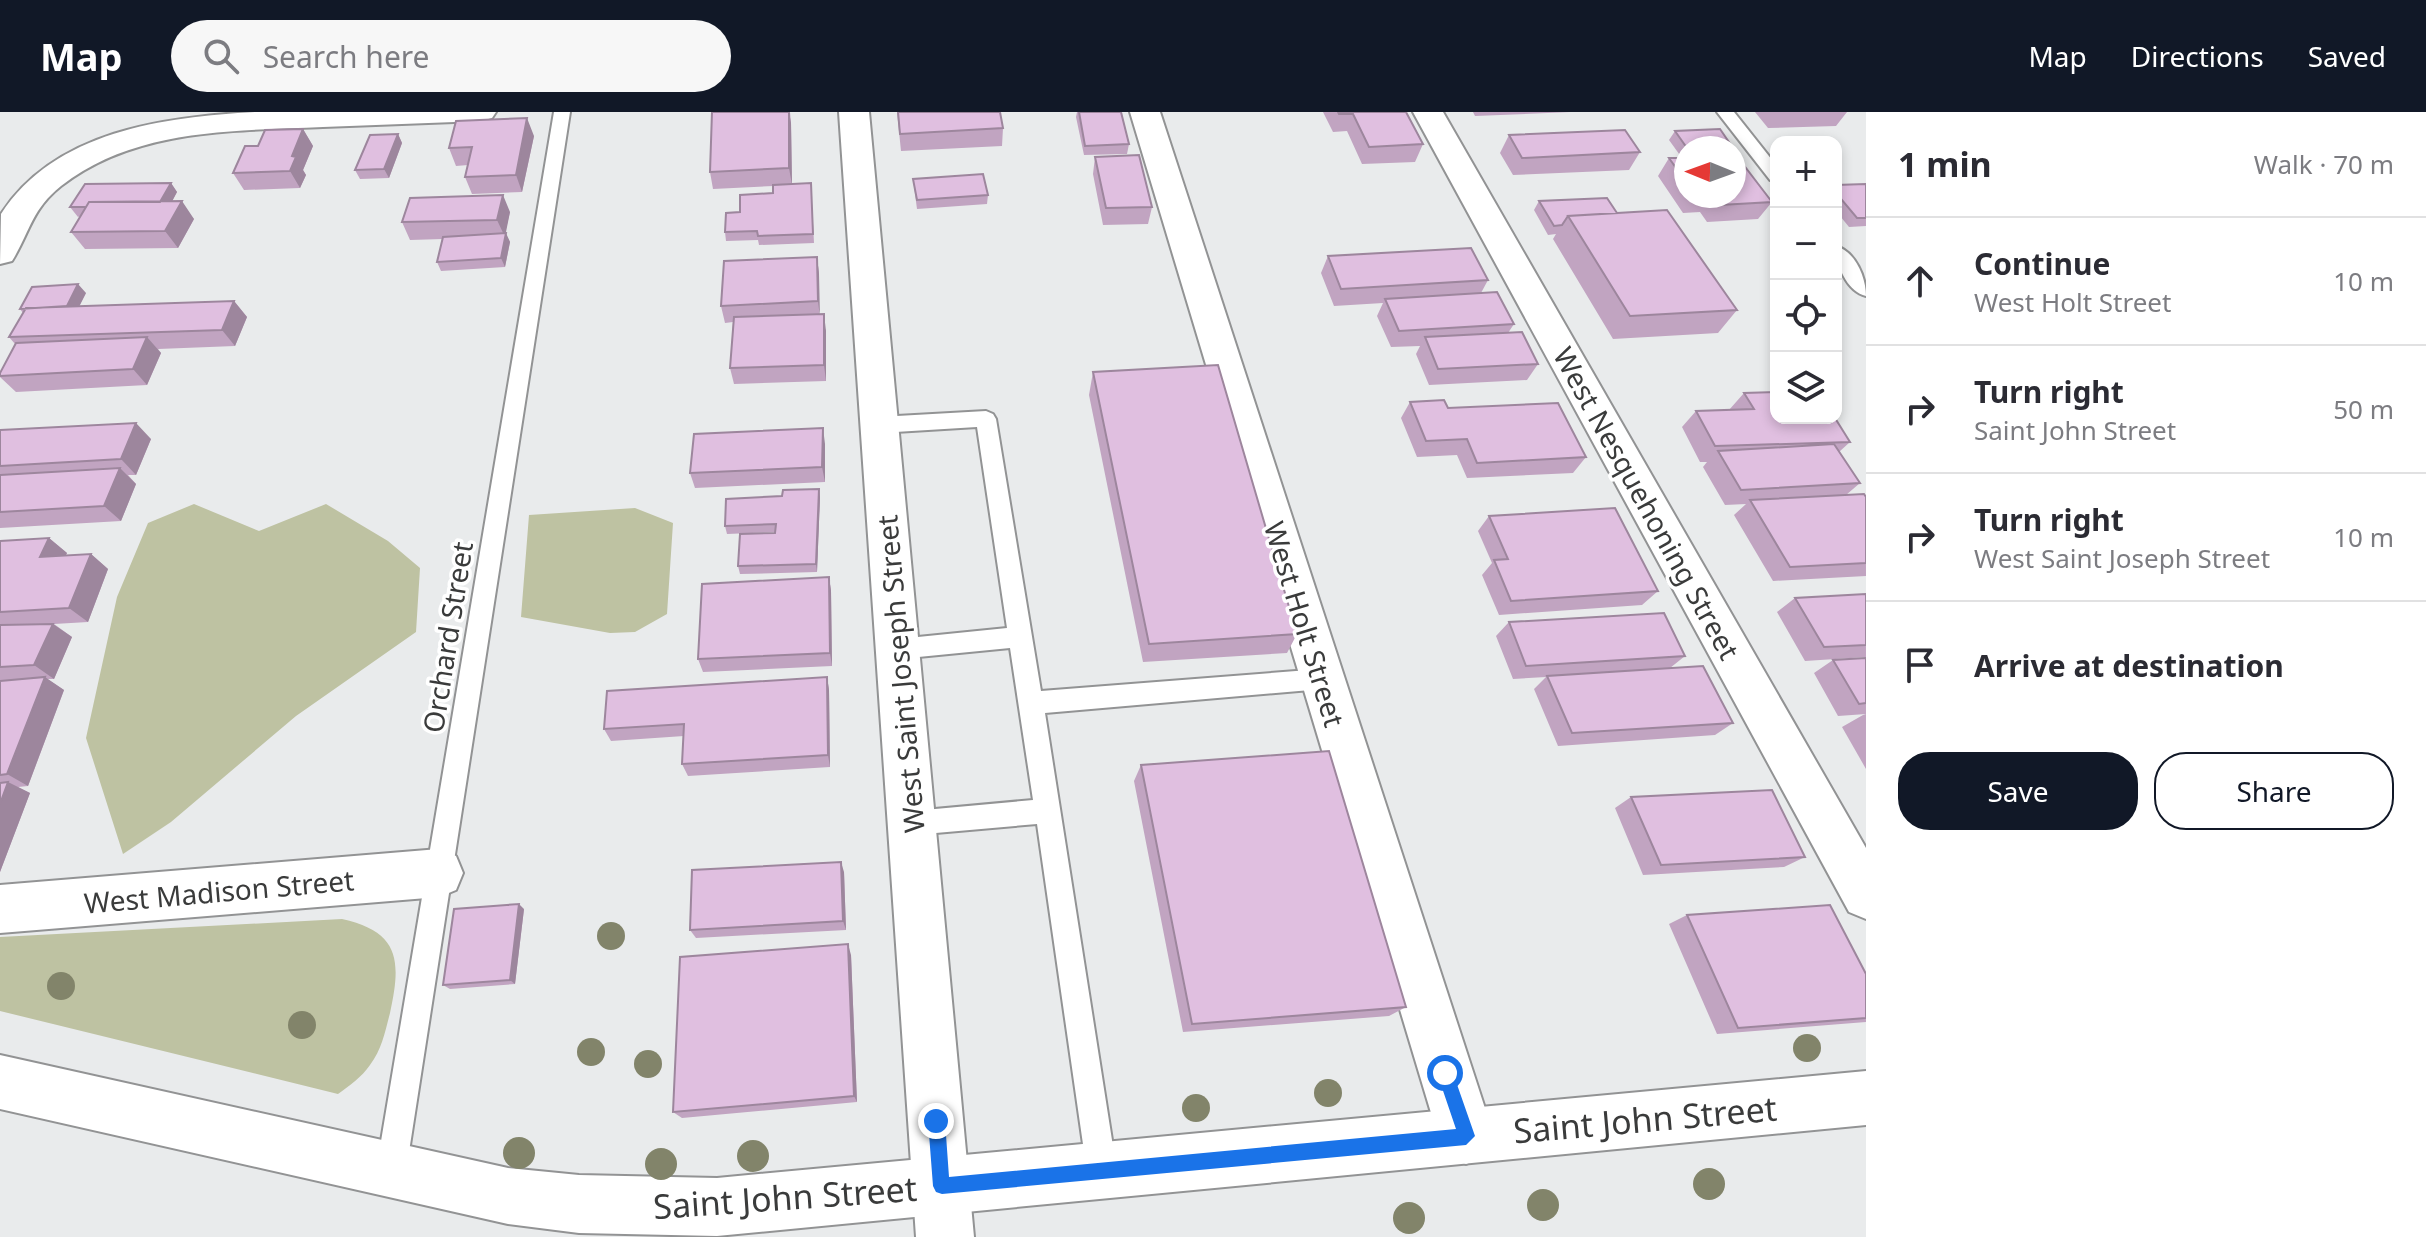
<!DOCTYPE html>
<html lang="en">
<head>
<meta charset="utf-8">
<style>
  body { margin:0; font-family:"Noto Sans",sans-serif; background:#f7f7f7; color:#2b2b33 }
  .controls { position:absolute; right:24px; top:24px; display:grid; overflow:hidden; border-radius:16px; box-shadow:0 4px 12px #0003 }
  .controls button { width:72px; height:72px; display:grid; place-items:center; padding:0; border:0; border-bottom:2px solid #e1e1e2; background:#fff; color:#2b2b33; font:40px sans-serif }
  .compass { position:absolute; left:1674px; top:24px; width:72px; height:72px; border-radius:50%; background:#fff; box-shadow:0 4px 12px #0003; rotate:271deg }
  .stop { position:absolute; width:24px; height:24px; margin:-18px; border:6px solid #1a73e8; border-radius:50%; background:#fff }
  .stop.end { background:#1a73e8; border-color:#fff; box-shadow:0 2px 8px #0008 }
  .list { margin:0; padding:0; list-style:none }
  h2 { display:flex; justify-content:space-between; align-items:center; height:104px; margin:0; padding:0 32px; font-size:34px }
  h2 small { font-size:26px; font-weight:400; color:#7c7c81 }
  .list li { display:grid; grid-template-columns:52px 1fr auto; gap:24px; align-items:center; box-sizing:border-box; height:128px; padding:0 32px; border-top:2px solid #e1e1e2 }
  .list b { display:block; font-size:30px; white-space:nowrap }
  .list p { margin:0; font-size:26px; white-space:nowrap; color:#7c7c81 }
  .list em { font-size:26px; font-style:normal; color:#7c7c81 }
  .actions { display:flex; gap:16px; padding:24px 32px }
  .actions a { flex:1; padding:18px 0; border:2px solid #111827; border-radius:32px; text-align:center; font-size:28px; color:#111827 }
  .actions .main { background:#111827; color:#fff }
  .icon { flex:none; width:44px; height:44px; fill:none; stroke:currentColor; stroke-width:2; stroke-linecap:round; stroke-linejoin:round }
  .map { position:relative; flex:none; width:1866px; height:1125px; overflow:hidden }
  header { display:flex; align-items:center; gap:48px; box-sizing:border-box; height:112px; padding:0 40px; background:#111827; color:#fff }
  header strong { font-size:38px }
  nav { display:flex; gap:44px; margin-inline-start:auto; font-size:28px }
  .search { width:560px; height:72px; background:#f7f7f7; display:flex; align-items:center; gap:20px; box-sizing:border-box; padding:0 28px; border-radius:44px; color:#7c7c81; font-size:30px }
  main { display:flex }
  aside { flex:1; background:#fff }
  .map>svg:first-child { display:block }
  .green { fill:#bec2a2 }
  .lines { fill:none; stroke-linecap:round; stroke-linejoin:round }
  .service-casing { stroke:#929394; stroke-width:4 }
  .minor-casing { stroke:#929394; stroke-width:4 }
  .primary-casing { stroke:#929394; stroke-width:4 }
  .service { fill:#fff; fill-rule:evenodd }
  .minor { fill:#fff; fill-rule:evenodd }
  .primary { fill:#fff; fill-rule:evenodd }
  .tree { fill:#82846a }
  .wall { fill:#c1a4c1 }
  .shaded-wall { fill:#9d869d }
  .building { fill:#e0bfe0; stroke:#9d869d; stroke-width:2 }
  .route { fill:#1a73e8 }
  .labels { text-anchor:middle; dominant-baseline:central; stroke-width:7; stroke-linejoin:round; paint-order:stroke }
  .street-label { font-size:28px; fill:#3a3b3b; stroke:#fff }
  .near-street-label { font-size:34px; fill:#3a3b3b; stroke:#fff }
</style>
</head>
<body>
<header>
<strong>Map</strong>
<div class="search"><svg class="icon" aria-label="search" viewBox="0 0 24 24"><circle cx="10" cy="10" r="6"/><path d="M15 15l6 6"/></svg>Search here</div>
<nav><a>Map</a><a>Directions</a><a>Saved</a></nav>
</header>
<main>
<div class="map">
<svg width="1866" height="1125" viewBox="0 0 1866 1125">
  <rect width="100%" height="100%" fill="#e9ebec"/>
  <path class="green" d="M 194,392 L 259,419 L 326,392 L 388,429 L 420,456 L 416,520 L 296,604 L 171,710 L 123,742 L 86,626 L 117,485 L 148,411 Z
    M 635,396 L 673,411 L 667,502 L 635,520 L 610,521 L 521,505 L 529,403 Z
    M 342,807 C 401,820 401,850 390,901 C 385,920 382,937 370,953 C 362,965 349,974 338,982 L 0,899 L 0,825 Z"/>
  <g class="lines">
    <defs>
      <path id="service" d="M 554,0 L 570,0 L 406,1059 L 402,1070 L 391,1074 L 380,1070 L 376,1059 Z
        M 1717,0 L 1734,0 L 1776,53 L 1776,69 L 1770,68 Z
        M 1836,134 C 1856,140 1866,166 1866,184 C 1846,179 1836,152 1836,134 Z
        M 986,299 L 993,302 L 996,307 L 1041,579 L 1322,557 L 1331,560 L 1334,567 L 1331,574 L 1322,577 L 1045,601 L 1117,1060 L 1113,1071 L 1102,1075 L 1091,1071 L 1087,1060 L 1037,712 L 913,723 L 904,720 L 900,711 L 904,702 L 913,699 L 1033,688 L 1010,536 L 898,547 L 890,544 L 886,537 L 890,530 L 898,527 L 1007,516 L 977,315 L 879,321 L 872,318 L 869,313 L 872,308 L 879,305 Z"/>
      <path id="minor" d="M 255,0 L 496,0 L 492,6 L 481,9 C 428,11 376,13 323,15 C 234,19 135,16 61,74 C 31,98 30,120 12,149 L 0,152 L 1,102 C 55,19 164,5 255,0 Z
        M 839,0 L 869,0 L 974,1125 L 916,1125 Z
        M 1130,0 L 1160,0 L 1494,1024 L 1486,1044 L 1466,1052 L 1446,1044 L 1438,1024 Z
        M 1413,0 L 1443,0 L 1866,736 L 1866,807 L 1849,800 Z
        M 439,737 L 456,744 L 463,761 L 456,778 L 439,785 L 0,821 L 0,773 Z"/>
      <path id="primary" d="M 0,943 L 508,1056 L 579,1063 L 717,1066 L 1866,959 L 1866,1013 L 717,1124 L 579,1121 L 508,1112 L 0,997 Z"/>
    </defs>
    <use href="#service" class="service-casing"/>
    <use href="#minor" class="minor-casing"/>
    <use href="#primary" class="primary-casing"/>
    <use href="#service" class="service"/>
    <use href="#minor" class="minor"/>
    <use href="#primary" class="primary"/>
  </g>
  <g class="tree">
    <circle cx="611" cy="824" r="14"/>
    <circle cx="61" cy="874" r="14"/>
    <circle cx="302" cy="913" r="14"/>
    <circle cx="1807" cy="936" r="14"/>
    <circle cx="591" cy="940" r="14"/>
    <circle cx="648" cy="952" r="14"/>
    <circle cx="1328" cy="981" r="14"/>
    <circle cx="1196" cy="996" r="14"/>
    <circle cx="519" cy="1041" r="16"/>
    <circle cx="753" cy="1044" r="16"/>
    <circle cx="661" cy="1052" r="16"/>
    <circle cx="1709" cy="1072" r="16"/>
    <circle cx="1543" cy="1093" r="16"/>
    <circle cx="1409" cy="1106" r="16"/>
  </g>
  <path class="wall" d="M 712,0 L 790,0 L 791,11 L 792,72 L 811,71 L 814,131 L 759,133 L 758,128 L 726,129 L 725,120 L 740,100 L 773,81 L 773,74 L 713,77 L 710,60 Z
    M 897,0 L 1000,0 L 1003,16 L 1002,34 L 901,39 Z
    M 1077,0 L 1121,0 L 1129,32 L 1127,42 L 1084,43 L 1076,5 Z
    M 1323,0 L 1406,0 L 1423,32 L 1415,50 L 1362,52 L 1347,19 L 1333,20 Z
    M 1473,0 L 1571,0 L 1475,4 Z
    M 1755,0 L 1847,0 L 1836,14 L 1768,16 Z
    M 303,17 L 313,34 L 303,58 L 306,63 L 300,76 L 244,78 L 233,61 L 258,34 Z
    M 1675,19 L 1733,36 L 1686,36 L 1686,84 L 1734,84 L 1734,37 L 1738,42 L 1736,43 L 1772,90 L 1758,107 L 1707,110 L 1700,100 L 1683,101 L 1658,64 L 1669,46 L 1682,46 L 1669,28 Z
    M 398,22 L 402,31 L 389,66 L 360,67 L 355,58 Z
    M 1509,23 L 1640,40 L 1629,58 L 1513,63 L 1500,41 Z
    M 534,24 L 522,80 L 472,82 L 465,65 L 468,53 L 456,54 L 449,36 Z
    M 1095,45 L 1152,95 L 1148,112 L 1103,113 L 1093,62 Z
    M 913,67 L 988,83 L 987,92 L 917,97 Z
    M 171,71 L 177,80 L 172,89 L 194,107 L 178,136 L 85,137 L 71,120 L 80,104 L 78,105 L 70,95 Z
    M 1866,72 L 1866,114 L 1849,115 L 1836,99 L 1836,73 Z
    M 1539,89 L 1617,101 L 1737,198 L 1718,221 L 1613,227 L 1553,127 L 1556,122 L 1548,123 L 1534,98 Z
    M 510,100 L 505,121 L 510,130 L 505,155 L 441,159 L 437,150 L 443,127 L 410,128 L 402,110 Z
    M 1328,144 L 1488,168 L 1481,181 L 1514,212 L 1508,221 L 1538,252 L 1527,268 L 1429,273 L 1416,242 L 1420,234 L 1391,235 L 1377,204 L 1383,191 L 1334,194 L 1321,161 Z
    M 817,145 L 819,162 L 819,202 L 826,219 L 826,269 L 734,272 L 730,256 L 733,210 L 725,211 L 721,194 Z
    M 86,181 L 79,194 L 234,189 L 247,205 L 235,234 L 158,237 L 161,241 L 147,273 L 16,280 L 0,265 L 0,261 L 15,232 L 9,225 L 23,201 L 20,197 Z
    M 1093,260 L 1297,522 L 1287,541 L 1143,550 L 1089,283 Z
    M 1744,281 L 1776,306 L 1850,330 L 1839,340 L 1860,371 L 1846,383 L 1866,385 L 1866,464 L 1773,469 L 1734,403 L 1746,392 L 1725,393 L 1703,355 L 1707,350 L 1700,350 L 1682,315 L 1696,299 L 1729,298 Z
    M 1410,290 L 1448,296 L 1586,345 L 1573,361 L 1467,366 L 1457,343 L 1417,345 L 1401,306 Z
    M 0,318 L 151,327 L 136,363 L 128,363 L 136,372 L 121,409 L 0,416 Z
    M 825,332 L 825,370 L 695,376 L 690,361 Z
    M 819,377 L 820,385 L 817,460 L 740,462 L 738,454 L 775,420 L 727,422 L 725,414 L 782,384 Z
    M 1489,404 L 1658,479 L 1642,493 L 1499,503 L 1482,463 L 1492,451 L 1478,419 Z
    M 49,426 L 67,441 L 65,444 L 91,442 L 108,457 L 88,510 L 54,512 L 72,525 L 54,567 L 47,567 L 64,578 L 28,674 L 18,675 L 30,681 L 0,760 L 0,429 Z
    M 829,465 L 831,479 L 832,554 L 703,560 L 698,547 Z
    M 1866,482 L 1866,545 L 1805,549 L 1777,500 L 1795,486 Z
    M 1509,510 L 1685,544 L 1670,556 L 1733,611 L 1715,623 L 1558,634 L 1534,577 L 1546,565 L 1513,567 L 1496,524 Z
    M 1866,546 L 1866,602 L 1838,604 L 1814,561 L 1833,548 Z
    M 827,565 L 829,578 L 830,655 L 688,664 L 682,652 L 684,624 L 611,629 L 604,617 Z
    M 1866,602 L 1866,657 L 1842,615 L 1863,603 Z
    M 1141,653 L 1406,895 L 1389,904 L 1183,920 L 1134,669 Z
    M 1631,685 L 1805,745 L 1784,755 L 1643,763 L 1615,696 Z
    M 844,760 L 846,818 L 696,826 L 690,818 Z
    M 524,797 L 515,872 L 450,877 L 443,873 Z
    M 1687,803 L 1866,906 L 1866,910 L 1717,922 L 1669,812 Z
    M 851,843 L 857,990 L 682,1006 L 673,1000 Z"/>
  <path class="shaded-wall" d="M 789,0 L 791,11 L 792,73 L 789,56 Z
    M 527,6 L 534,24 L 522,80 L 516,63 Z
    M 303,17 L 313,34 L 303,58 L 306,63 L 300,76 L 290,59 L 292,44 Z
    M 398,22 L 402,31 L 389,66 L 384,57 Z
    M 171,71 L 177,80 L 165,103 L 158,94 Z
    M 503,83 L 510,100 L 505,125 L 497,108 Z
    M 182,89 L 194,107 L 178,136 L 165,119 Z
    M 506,121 L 510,130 L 505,155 L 501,146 Z
    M 817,145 L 819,162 L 820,206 L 818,189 Z
    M 78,172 L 86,181 L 75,203 L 67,194 Z
    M 234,189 L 247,205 L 235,234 L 222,218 Z
    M 824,202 L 826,219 L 826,269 L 824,253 Z
    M 147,225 L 161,241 L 147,273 L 133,257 Z
    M 136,311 L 151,327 L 136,363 L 121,347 Z
    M 823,316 L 825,332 L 825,370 L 822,355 Z
    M 120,356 L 136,372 L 121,409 L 104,394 Z
    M 819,377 L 820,385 L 817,460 L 816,452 Z
    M 49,426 L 67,441 L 58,460 L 40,445 Z
    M 91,442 L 108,457 L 88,510 L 69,496 Z
    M 829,465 L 831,479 L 832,554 L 830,541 Z
    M 53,512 L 72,525 L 54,567 L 34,553 Z
    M 45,565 L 64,578 L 28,674 L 7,662 Z
    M 827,565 L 829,578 L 830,655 L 828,643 Z
    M 8,670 L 30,681 L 0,760 L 0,692 Z
    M 841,750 L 844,760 L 846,818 L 843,809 Z
    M 519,792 L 524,797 L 515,872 L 510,868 Z
    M 848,832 L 851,843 L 857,990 L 854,984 Z"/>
  <path class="building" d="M 712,0 L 789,0 L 789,56 L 710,60 Z
    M 898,0 L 1000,0 L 1003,16 L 900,22 Z
    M 1079,0 L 1121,0 L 1129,32 L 1085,34 Z
    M 1338,0 L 1406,0 L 1423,32 L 1369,35 L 1353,2 L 1339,2 Z
    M 527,6 L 516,63 L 465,65 L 472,35 L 449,36 L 456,9 Z
    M 303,17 L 292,44 L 296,45 L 290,59 L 233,61 L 245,34 L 258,34 L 265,18 Z
    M 1720,17 L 1733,36 L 1687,36 L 1675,19 Z
    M 1625,18 L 1640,40 L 1522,46 L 1509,23 Z
    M 398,22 L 384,57 L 355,58 L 370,23 Z
    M 1139,43 L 1152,95 L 1106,96 L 1095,45 Z
    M 1734,43 L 1736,43 L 1772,90 L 1720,93 L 1714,84 L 1734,84 Z
    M 1669,46 L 1686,46 L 1686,70 Z
    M 983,62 L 988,83 L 917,88 L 913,67 Z
    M 171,71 L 160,90 L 89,90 L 86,95 L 70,95 L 85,72 Z
    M 811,71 L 813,122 L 758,124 L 757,119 L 725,120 L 726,101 L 740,100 L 740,83 L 773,81 L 773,73 Z
    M 1866,72 L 1866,106 L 1857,106 L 1836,81 L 1836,73 Z
    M 503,83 L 497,108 L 402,110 L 410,86 Z
    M 1607,86 L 1617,101 L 1568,104 L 1562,113 L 1554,114 L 1539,89 Z
    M 182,89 L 165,119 L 71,120 L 89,90 Z
    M 1667,98 L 1737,198 L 1630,204 L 1568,104 Z
    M 506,121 L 501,146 L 437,150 L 443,125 Z
    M 1471,136 L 1488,168 L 1341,177 L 1328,144 Z
    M 817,145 L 818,189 L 721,194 L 724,149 Z
    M 78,172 L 67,194 L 20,197 L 32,175 Z
    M 1497,180 L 1514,212 L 1399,219 L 1385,187 Z
    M 234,189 L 222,218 L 9,225 L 26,196 Z
    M 824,202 L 824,253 L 730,256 L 734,205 Z
    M 1522,220 L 1538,252 L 1438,257 L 1425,225 Z
    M 147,225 L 133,257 L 0,264 L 0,261 L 16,231 Z
    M 1218,253 L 1297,522 L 1149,532 L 1093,260 Z
    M 1776,280 L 1776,306 L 1835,306 L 1850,330 L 1715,334 L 1696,299 L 1754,297 L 1744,281 Z
    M 1444,288 L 1448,296 L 1558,291 L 1586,345 L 1477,351 L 1467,327 L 1426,329 L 1410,290 Z
    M 136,311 L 121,347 L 0,354 L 0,318 Z
    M 823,316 L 822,355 L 690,361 L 694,322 Z
    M 1834,332 L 1860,371 L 1741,378 L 1718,339 Z
    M 120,356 L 104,394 L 0,400 L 0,363 Z
    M 819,377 L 816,452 L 738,454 L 740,422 L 775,421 L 776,412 L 725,414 L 726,387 L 782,384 L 783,378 Z
    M 1864,382 L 1866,385 L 1866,451 L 1790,455 L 1750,388 Z
    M 1615,396 L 1658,479 L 1511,489 L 1494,448 L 1508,447 L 1489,404 Z
    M 49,426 L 40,445 L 91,442 L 69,496 L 0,500 L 0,429 Z
    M 829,465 L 830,541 L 698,547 L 702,472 Z
    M 1866,482 L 1866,533 L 1824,535 L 1795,486 Z
    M 1664,501 L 1685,544 L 1526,554 L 1509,510 Z
    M 53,512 L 34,553 L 0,555 L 0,513 Z
    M 1866,546 L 1866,591 L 1859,592 L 1833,548 Z
    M 1703,554 L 1733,611 L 1572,621 L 1547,564 Z
    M 45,565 L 7,662 L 0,663 L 0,569 Z
    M 827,565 L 828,643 L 682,652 L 684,612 L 604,617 L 607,579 Z
    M 1329,639 L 1406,895 L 1192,912 L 1141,653 Z
    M 8,670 L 0,692 L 0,671 Z
    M 1772,678 L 1805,745 L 1661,753 L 1631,685 Z
    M 841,750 L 843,809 L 690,818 L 692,758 Z
    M 519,792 L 510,868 L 443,873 L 454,797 Z
    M 1830,793 L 1866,862 L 1866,906 L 1738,916 L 1687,803 Z
    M 848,832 L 854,984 L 673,1000 L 680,845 Z"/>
  <path class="route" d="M 1445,953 L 1453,961 L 1475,1024 L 1466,1033 L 942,1082 L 936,1080 L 933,1074 L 928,1009 L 936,1001 L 945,1009 L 949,1065 L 1456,1017 L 1437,961 Z"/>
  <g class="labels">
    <g class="street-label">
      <text transform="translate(1647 391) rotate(61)">West Nesquehoning Street</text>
      <text transform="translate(1305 512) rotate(73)">West Holt Street</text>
      <text transform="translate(447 525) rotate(-81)">Orchard Street</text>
      <text transform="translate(900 562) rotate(-95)">West Saint Joseph Street</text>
      <text transform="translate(219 779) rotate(-5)">West Madison Street</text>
    </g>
    <g class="near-street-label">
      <text transform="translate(1645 1007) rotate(-5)">Saint John Street</text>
      <text transform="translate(785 1085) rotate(-4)">Saint John Street</text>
    </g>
  </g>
</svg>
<div class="controls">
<button>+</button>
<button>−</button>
<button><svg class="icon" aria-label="locate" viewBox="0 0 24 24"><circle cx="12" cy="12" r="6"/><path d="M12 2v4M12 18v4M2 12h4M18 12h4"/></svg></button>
<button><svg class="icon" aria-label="layers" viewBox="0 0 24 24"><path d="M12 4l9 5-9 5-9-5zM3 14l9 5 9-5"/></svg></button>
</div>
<svg class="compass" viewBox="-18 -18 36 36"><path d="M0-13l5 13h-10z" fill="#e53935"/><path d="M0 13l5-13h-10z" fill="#7c7c81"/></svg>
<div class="stop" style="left:1445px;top:961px"></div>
<div class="stop end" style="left:936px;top:1009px"></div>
</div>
<aside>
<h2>1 min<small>Walk · 70 m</small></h2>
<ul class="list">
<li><svg class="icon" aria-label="ahead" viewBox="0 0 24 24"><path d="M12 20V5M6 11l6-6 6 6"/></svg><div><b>Continue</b><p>West Holt Street</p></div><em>10 m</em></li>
<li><svg class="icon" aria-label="right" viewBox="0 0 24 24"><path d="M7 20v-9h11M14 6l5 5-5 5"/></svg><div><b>Turn right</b><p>Saint John Street</p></div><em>50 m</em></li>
<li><svg class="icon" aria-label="right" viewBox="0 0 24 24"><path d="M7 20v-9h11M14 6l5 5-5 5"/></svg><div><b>Turn right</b><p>West Saint Joseph Street</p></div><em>10 m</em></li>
<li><svg class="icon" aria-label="arrive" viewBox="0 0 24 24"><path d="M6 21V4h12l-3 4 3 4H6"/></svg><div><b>Arrive at destination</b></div></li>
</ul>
<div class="actions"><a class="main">Save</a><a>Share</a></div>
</aside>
</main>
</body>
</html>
